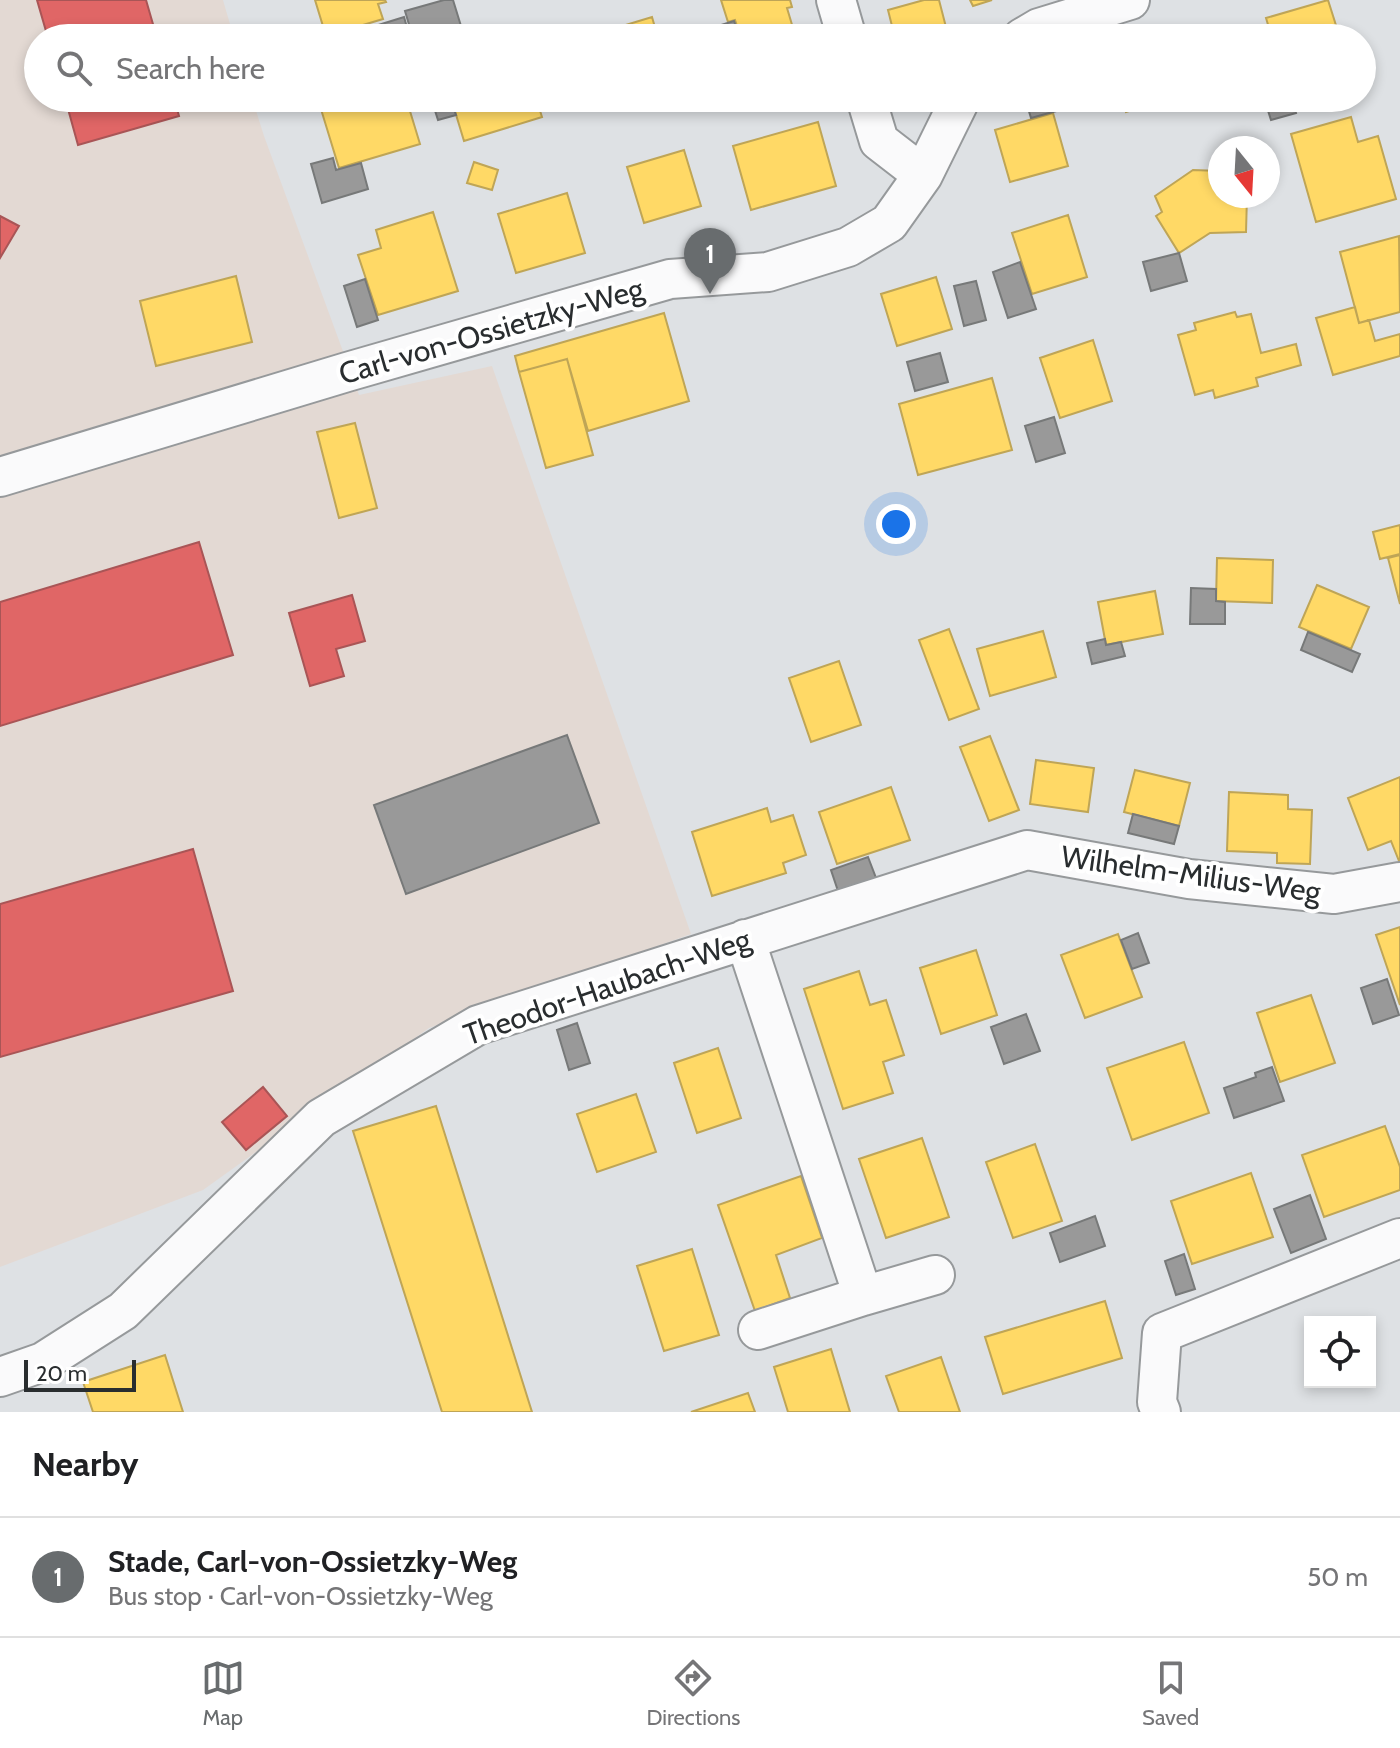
<!DOCTYPE html>
<html lang="en">
<head>
<meta charset="utf-8">
<style>
  body { margin:0; font-family:Cabin,sans-serif; background:#f6f6f6; color:#202124 }
  .controls { position:absolute; right:24px; bottom:24px; display:grid; overflow:hidden; border-radius:0px; box-shadow:0 4px 12px #0003 }
  .controls button { width:72px; height:72px; display:grid; place-items:center; padding:0; border:0; border-bottom:2px solid #e0e0e0; background:#fff; color:#202124; font:40px sans-serif }
  .compass { position:absolute; left:1208px; top:136px; width:72px; height:72px; border-radius:50%; background:#fff; box-shadow:0 4px 12px #0003; rotate:162deg }
  .scale { position:absolute; left:24px; bottom:20px; width:112px; box-sizing:border-box; padding-left:8px; border:4px solid #292d2f; border-top:0; font-size:22px; line-height:28px; white-space:nowrap; color:#292d2f; -webkit-text-stroke:6px #fff; paint-order:stroke }
  .you { position:absolute; left:896px; top:524px; width:28px; height:28px; margin:-20px; border:6px solid #fff; border-radius:50%; background:#1a73e8; box-shadow:0 0 0 12px #1a73e833 }
  .badge { display:grid; place-items:center; width:52px; height:52px; border-radius:50%; background:#686c6e; color:#fff; font-size:26px; font-weight:700 }
  .pin { position:absolute; translate:-50% -66px; filter:drop-shadow(0 2px 4px #0008) }
  .pin::after { content:''; position:absolute; top:42px; width:28px; height:24px; background:inherit; clip-path:polygon(0 0,100% 0,50% 100%) }
  .list { margin:0; padding:0; list-style:none }
  h2 { display:flex; justify-content:space-between; align-items:center; height:104px; margin:0; padding:0 32px; font-size:34px }
  h2 small { font-size:26px; font-weight:400; color:#757577 }
  .list li { display:grid; grid-template-columns:52px 1fr auto; gap:24px; align-items:center; box-sizing:border-box; height:120px; padding:0 32px; border-top:2px solid #e0e0e0 }
  .list b { display:block; font-size:30px; white-space:nowrap }
  .list p { margin:0; font-size:26px; white-space:nowrap; color:#757577 }
  .list em { font-size:26px; font-style:normal; color:#757577 }
  .icon { flex:none; width:44px; height:44px; fill:none; stroke:currentColor; stroke-width:2; stroke-linecap:round; stroke-linejoin:round }
  .map { position:relative; flex:none; width:1400px; height:1412px; overflow:hidden }
  .search { position:absolute; background:#fff; box-shadow:0 4px 12px #0003; left:24px; right:24px; top:24px; height:88px; display:flex; align-items:center; gap:20px; box-sizing:border-box; padding:0 28px; border-radius:44px; color:#757577; font-size:30px }
  .sheet { height:224px; background:#fff }
  nav { display:flex; justify-content:space-around; align-items:center; box-sizing:border-box; height:112px; border-top:2px solid #e0e0e0; background:#fff; font-size:22px; color:#757577 }
  nav a { display:grid; justify-items:center; gap:4px }
  nav .on { color:#686c6e }
  .map>svg:first-child { display:block }
  .commercial { fill:#e3d9d3 }
  .homes { fill:#ffd966; stroke:#bfa556; stroke-width:2 }
  .shops { fill:#e06666; stroke:#a95556; stroke-width:2 }
  .industry { fill:#999; stroke:#777979; stroke-width:2 }
  .lines { fill:none; stroke-linecap:round; stroke-linejoin:round }
  .minor-casing { stroke:#96999b; stroke-width:42 }
  .minor { stroke:#fafafb; stroke-width:38 }
  .labels { text-anchor:middle; dominant-baseline:central; stroke-width:8; stroke-linejoin:round; paint-order:stroke }
  .street-label { font-size:30px; fill:#292d2f; stroke:#fff }
</style>
</head>
<body>
<div class="map">
<svg width="1400" height="1412" viewBox="0 0 1400 1412">
  <rect width="100%" height="100%" fill="#dee1e4"/>
  <path class="commercial" d="M 0,0 L 223,0 L 234,38 L 38,38 L 38,98 L 252,98 L 264,136 L 359,395 L 492,366 L 691,934 L 429,1028 L 203,1190 L 0,1267 Z"/>
  <path class="homes" d="M 315,0 L 385,0 L 386,2 L 378,4 L 383,19 L 326,36 Z
    M 721,0 L 790,0 L 792,7 L 787,8 L 793,28 L 762,38 L 741,38 L 735,20 L 728,22 Z
    M 924,0 L 939,0 L 947,31 L 923,38 L 895,38 L 888,10 Z
    M 970,0 L 992,0 L 973,6 Z
    M 1328,0 L 1340,38 L 1272,38 L 1266,18 Z
    M 652,17 L 658,38 L 608,38 L 606,31 Z
    M 1184,26 L 1188,38 L 1146,38 L 1166,32 Z
    M 344,98 L 406,98 L 420,144 L 339,168 L 320,106 Z
    M 451,98 L 536,98 L 542,117 L 464,141 Z
    M 1122,98 L 1170,98 L 1126,112 Z
    M 1053,113 L 1068,166 L 1010,182 L 995,130 Z
    M 1351,117 L 1358,142 L 1378,136 L 1396,199 L 1316,222 L 1291,134 Z
    M 818,122 L 836,186 L 751,210 L 733,146 Z
    M 684,150 L 701,206 L 644,223 L 627,167 Z
    M 474,162 L 498,170 L 492,190 L 467,183 Z
    M 1193,170 L 1220,171 L 1220,196 L 1247,196 L 1246,232 L 1210,233 L 1179,253 L 1156,216 L 1162,212 L 1155,196 Z
    M 567,193 L 585,253 L 516,273 L 498,214 Z
    M 433,212 L 458,291 L 378,315 L 358,255 L 381,248 L 376,230 Z
    M 1068,215 L 1087,277 L 1032,294 L 1012,233 Z
    M 1399,236 L 1400,312 L 1359,323 L 1340,252 Z
    M 236,276 L 252,342 L 156,366 L 140,301 Z
    M 936,277 L 952,329 L 897,346 L 881,294 Z
    M 1355,307 L 1359,323 L 1369,320 L 1375,341 L 1400,334 L 1400,356 L 1333,375 L 1316,318 Z
    M 1235,312 L 1237,317 L 1251,314 L 1261,353 L 1296,344 L 1301,365 L 1256,378 L 1258,386 L 1215,398 L 1213,390 L 1195,395 L 1178,335 L 1196,330 L 1194,323 Z
    M 664,313 L 689,401 L 588,431 L 567,359 L 519,372 L 515,356 Z
    M 1093,340 L 1112,401 L 1060,418 L 1040,358 Z
    M 567,359 L 593,455 L 546,468 L 519,372 Z
    M 992,378 L 1012,450 L 918,475 L 899,404 Z
    M 355,423 L 377,508 L 339,518 L 317,432 Z
    M 1400,525 L 1400,554 L 1380,559 L 1373,532 Z
    M 1400,555 L 1400,604 L 1388,558 Z
    M 1217,558 L 1273,560 L 1272,603 L 1216,601 Z
    M 1317,585 L 1369,607 L 1351,649 L 1299,627 Z
    M 1155,591 L 1163,634 L 1106,645 L 1098,602 Z
    M 949,629 L 979,709 L 949,720 L 919,640 Z
    M 1043,631 L 1056,677 L 990,696 L 977,649 Z
    M 839,661 L 861,725 L 811,742 L 789,678 Z
    M 990,736 L 1019,810 L 989,821 L 960,747 Z
    M 1036,760 L 1094,768 L 1088,812 L 1030,804 Z
    M 1135,770 L 1190,783 L 1179,826 L 1124,812 Z
    M 1400,777 L 1400,860 L 1399,861 L 1391,841 L 1368,850 L 1348,798 Z
    M 891,787 L 910,840 L 837,864 L 819,812 Z
    M 1229,792 L 1288,795 L 1288,809 L 1312,810 L 1310,864 L 1277,863 L 1277,853 L 1227,851 Z
    M 767,808 L 771,822 L 793,815 L 806,855 L 783,863 L 786,873 L 712,896 L 692,832 Z
    M 1400,927 L 1400,1005 L 1376,935 Z
    M 1118,934 L 1142,997 L 1085,1018 L 1061,955 Z
    M 976,950 L 997,1015 L 941,1034 L 920,968 Z
    M 859,971 L 870,1005 L 886,1000 L 904,1055 L 883,1062 L 893,1093 L 843,1109 L 804,989 Z
    M 1311,995 L 1335,1063 L 1280,1082 L 1257,1013 Z
    M 1184,1042 L 1209,1113 L 1132,1140 L 1107,1068 Z
    M 718,1048 L 741,1118 L 697,1133 L 674,1063 Z
    M 636,1094 L 656,1152 L 597,1172 L 577,1114 Z
    M 436,1106 L 532,1412 L 442,1412 L 353,1131 Z
    M 1385,1126 L 1400,1167 L 1400,1190 L 1324,1217 L 1302,1155 Z
    M 922,1138 L 949,1217 L 886,1238 L 859,1159 Z
    M 1035,1144 L 1062,1221 L 1013,1238 L 986,1162 Z
    M 1251,1173 L 1273,1237 L 1192,1264 L 1171,1201 Z
    M 801,1176 L 822,1238 L 776,1255 L 790,1298 L 755,1311 L 718,1205 Z
    M 692,1249 L 719,1335 L 664,1351 L 637,1266 Z
    M 1105,1301 L 1122,1358 L 1003,1394 L 985,1337 Z
    M 831,1349 L 850,1412 L 788,1412 L 774,1367 Z
    M 165,1355 L 183,1412 L 93,1412 L 83,1382 Z
    M 941,1357 L 960,1412 L 899,1412 L 886,1376 Z
    M 748,1393 L 755,1412 L 691,1412 Z"/>
  <path class="shops" d="M 37,0 L 146,0 L 157,38 L 48,38 Z
    M 65,98 L 174,98 L 179,116 L 78,145 Z
    M 0,216 L 19,226 L 0,258 Z
    M 199,542 L 233,655 L 0,726 L 0,602 Z
    M 352,595 L 365,641 L 336,649 L 344,676 L 310,686 L 289,613 Z
    M 193,849 L 233,991 L 0,1057 L 0,904 Z
    M 263,1087 L 287,1116 L 246,1150 L 222,1122 Z"/>
  <path class="industry" d="M 444,0 L 453,0 L 461,26 L 423,38 L 413,38 L 405,11 Z
    M 404,17 L 410,38 L 375,38 L 372,27 Z
    M 734,21 L 740,38 L 704,38 L 702,31 Z
    M 431,98 L 450,98 L 456,115 L 438,120 Z
    M 1025,98 L 1068,98 L 1071,107 L 1031,118 Z
    M 1264,98 L 1291,98 L 1296,113 L 1271,120 Z
    M 333,158 L 336,170 L 361,163 L 368,189 L 322,203 L 311,164 Z
    M 1179,253 L 1187,281 L 1151,291 L 1143,262 Z
    M 1020,262 L 1036,309 L 1008,318 L 993,272 Z
    M 365,279 L 378,320 L 357,327 L 344,286 Z
    M 976,281 L 986,320 L 964,326 L 954,286 Z
    M 940,353 L 948,382 L 915,391 L 907,362 Z
    M 1054,417 L 1065,453 L 1036,462 L 1025,426 Z
    M 1191,588 L 1216,589 L 1216,601 L 1225,602 L 1225,624 L 1190,624 Z
    M 1308,632 L 1360,654 L 1352,672 L 1301,650 Z
    M 1105,639 L 1106,645 L 1121,642 L 1125,656 L 1092,664 L 1087,643 Z
    M 567,735 L 599,823 L 406,894 L 374,805 Z
    M 1133,814 L 1179,826 L 1174,844 L 1128,833 Z
    M 868,857 L 876,878 L 838,891 L 831,870 Z
    M 1138,933 L 1149,963 L 1132,969 L 1121,940 Z
    M 1387,979 L 1399,1015 L 1373,1024 L 1361,988 Z
    M 1026,1014 L 1040,1051 L 1004,1064 L 991,1027 Z
    M 577,1023 L 590,1063 L 569,1070 L 557,1030 Z
    M 1272,1067 L 1284,1101 L 1234,1118 L 1224,1088 L 1256,1077 L 1255,1073 Z
    M 1310,1195 L 1326,1239 L 1291,1253 L 1274,1209 Z
    M 1095,1216 L 1105,1246 L 1060,1262 L 1050,1233 Z
    M 1184,1254 L 1195,1289 L 1176,1295 L 1165,1261 Z"/>
  <g class="lines">
    <defs>
      <path id="minor" d="M 836,0 L 847,38
        M 1022,38 L 1039,28 L 1130,0
        M 866,98 L 879,141 L 923,175
        M 0,477 L 347,372 L 670,279 L 768,272 L 848,247 L 889,223 L 923,175 L 961,98
        M 745,939 L 863,1296 L 935,1275
        M 758,1330 L 863,1296
        M 0,1377 L 43,1362 L 123,1311 L 321,1118 L 478,1025 L 1027,850 L 1189,879 L 1334,894 L 1400,882
        M 1161,1412 L 1157,1402 L 1162,1333 L 1400,1238"/>
    </defs>
    <use href="#minor" class="minor-casing"/>
    <use href="#minor" class="minor"/>
  </g>
  <g class="labels">
    <g class="street-label">
      <text transform="translate(491 331) rotate(-16)">Carl-von-Ossietzky-Weg</text>
      <text transform="translate(1191 874) rotate(8)">Wilhelm-Milius-Weg</text>
      <text transform="translate(607 987) rotate(-19)">Theodor-Haubach-Weg</text>
    </g>
  </g>
</svg>
<div class="controls">
<button><svg class="icon" aria-label="locate" viewBox="0 0 24 24"><circle cx="12" cy="12" r="6"/><path d="M12 2v4M12 18v4M2 12h4M18 12h4"/></svg></button>
</div>
<svg class="compass" viewBox="-18 -18 36 36"><path d="M0-13l5 13h-10z" fill="#e53935"/><path d="M0 13l5-13h-10z" fill="#757577"/></svg>
<div class="scale">20 m</div>
<div class="you"></div>
<div class="pin badge" style="left:710px;top:294px">1</div>
<div class="search"><svg class="icon" aria-label="search" viewBox="0 0 24 24"><circle cx="10" cy="10" r="6"/><path d="M15 15l6 6"/></svg>Search here</div>
</div>
<section class="sheet">
<h2>Nearby<small></small></h2>
<ul class="list">
<li><span class="badge">1</span><div><b>Stade, Carl-von-Ossietzky-Weg</b><p>Bus stop · Carl-von-Ossietzky-Weg</p></div><em>50 m</em></li>
</ul>
</section>
<nav>
<a class="on"><svg class="icon" aria-label="map" viewBox="0 0 24 24"><path d="M3 6l6-2 6 2 6-2v14l-6 2-6-2-6 2zM9 4v14M15 6v14"/></svg>Map</a>
<a><svg class="icon" aria-label="directions" viewBox="0 0 24 24"><path d="M12 3l9 9-9 9-9-9zM9 14v-3h6M13 9l2 2-2 2"/></svg>Directions</a>
<a><svg class="icon" aria-label="saved" viewBox="0 0 24 24"><path d="M7 4h10v16l-5-4-5 4z"/></svg>Saved</a>
</nav>
</body>
</html>
